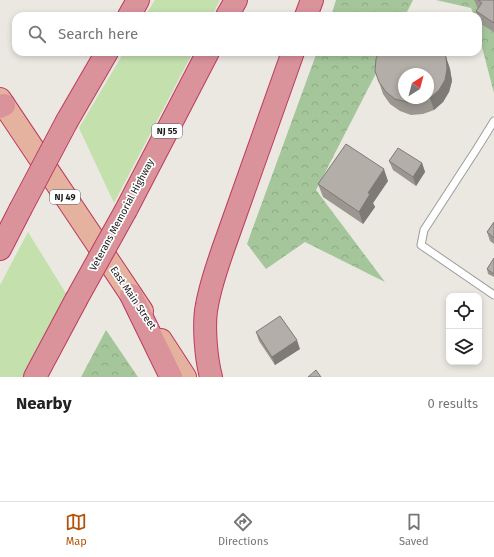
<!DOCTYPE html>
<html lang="en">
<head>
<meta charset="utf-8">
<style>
  body { margin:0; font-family:"Fira Sans",sans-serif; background:#f6f6f6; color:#222 }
  .controls { position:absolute; right:12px; bottom:12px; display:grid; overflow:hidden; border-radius:8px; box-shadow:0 2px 6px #0003 }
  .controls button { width:36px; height:36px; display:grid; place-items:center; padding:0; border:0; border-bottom:1px solid #e0e0e0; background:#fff; color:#222; font:20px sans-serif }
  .compass { position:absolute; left:398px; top:68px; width:36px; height:36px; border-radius:50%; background:#fff; box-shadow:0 2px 6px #0003; rotate:36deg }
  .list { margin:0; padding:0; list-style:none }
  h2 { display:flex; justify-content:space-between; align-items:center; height:52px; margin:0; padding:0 16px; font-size:17px }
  h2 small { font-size:13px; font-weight:400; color:#767676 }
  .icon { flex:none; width:22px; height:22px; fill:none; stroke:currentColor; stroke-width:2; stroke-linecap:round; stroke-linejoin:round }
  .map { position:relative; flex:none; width:494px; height:377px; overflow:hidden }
  .search { position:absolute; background:#fff; box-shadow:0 2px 6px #0003; left:12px; right:12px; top:12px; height:44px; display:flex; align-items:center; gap:10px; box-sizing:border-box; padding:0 14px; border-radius:12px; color:#767676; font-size:15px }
  .sheet { height:124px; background:#fff }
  nav { display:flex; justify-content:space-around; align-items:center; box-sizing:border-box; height:56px; border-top:1px solid #e0e0e0; background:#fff; font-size:11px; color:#767676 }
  nav a { display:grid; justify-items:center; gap:2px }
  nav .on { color:#b45309 }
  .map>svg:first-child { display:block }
  .grass { fill:#c3e0ad }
  .forest { fill:url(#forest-crowns) }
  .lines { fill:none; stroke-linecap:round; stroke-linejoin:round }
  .service-casing { stroke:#9c9c9c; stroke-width:9 }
  .trunk-casing { stroke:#bf395f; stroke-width:24 }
  .motorway-casing { stroke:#bf395f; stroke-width:24 }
  .service { stroke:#fff; stroke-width:7 }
  .trunk { stroke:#e4b29e; stroke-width:22 }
  .motorway { stroke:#da929b; stroke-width:22 }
  .motorway-bridge-casing { stroke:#bf395f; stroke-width:24; stroke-linecap:butt }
  .motorway-bridge { stroke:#da929b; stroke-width:22 }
  .wall { fill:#9b9690 }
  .shaded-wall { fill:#7e7a76 }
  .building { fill:#b4aea8; stroke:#7e7a76; fill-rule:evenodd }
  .labels { text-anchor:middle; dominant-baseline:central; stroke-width:3.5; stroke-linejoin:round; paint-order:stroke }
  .shield { fill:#fff; stroke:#5f5f5f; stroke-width:1 }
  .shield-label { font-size:9px; font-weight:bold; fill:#1b1b1b }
  .street-label { font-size:10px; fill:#1b1b1b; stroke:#fff }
</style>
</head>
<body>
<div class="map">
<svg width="494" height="377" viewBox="0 0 494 377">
  <defs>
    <pattern id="forest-crowns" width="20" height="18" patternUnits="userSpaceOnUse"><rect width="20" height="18" fill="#a5c69b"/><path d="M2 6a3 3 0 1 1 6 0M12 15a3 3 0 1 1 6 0" fill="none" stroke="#8daa85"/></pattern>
  </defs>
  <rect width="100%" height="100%" fill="#ebe8e2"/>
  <path class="grass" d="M 155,0 L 220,0 L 212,16 L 145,16 Z
    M 124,52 L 193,52 L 114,203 L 79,128 Z
    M 28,232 L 67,295 L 23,377 L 0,377 L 0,285 Z"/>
  <path class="forest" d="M 336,0 L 413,0 L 405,16 L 331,16 Z
    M 436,0 L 494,0 L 494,93 L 478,32 L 478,16 L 474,16 L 471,8 Z
    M 317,52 L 387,52 L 316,190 L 385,282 L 305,242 L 266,269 L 247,244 Z
    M 106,330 L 138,377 L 81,377 Z"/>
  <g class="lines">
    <defs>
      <path id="service" d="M 494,121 L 476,150 L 424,230 L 421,245 L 494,295"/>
      <path id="trunk" d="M 0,99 L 142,311
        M 161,340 L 185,377"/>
      <path id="motorway" d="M 129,16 L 138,0
        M 227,16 L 236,0
        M 306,16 L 312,0
        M 0,107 L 4,105
        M 67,121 L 107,52
        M 126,210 L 208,52
        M 0,249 L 20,210
        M 131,295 L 171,377
        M 35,377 L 76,300
        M 211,377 C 206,358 203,324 207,305 C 212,277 223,250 232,224 C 252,166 273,109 293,52"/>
    </defs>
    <use href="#service" class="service-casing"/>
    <use href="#trunk" class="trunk-casing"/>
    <use href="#motorway" class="motorway-casing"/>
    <use href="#service" class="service"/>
    <use href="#trunk" class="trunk"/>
    <use href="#motorway" class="motorway"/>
    <defs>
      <path id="motorway-bridge" d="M 20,210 L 67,121
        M 76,300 L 126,210"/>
    </defs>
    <use href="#motorway-bridge" class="motorway-bridge-casing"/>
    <use href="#motorway-bridge" class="motorway-bridge"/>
  </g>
  <path class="wall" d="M 474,0 L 494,0 L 494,32 L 481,24 L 476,11 L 478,9 Z
    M 446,57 L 450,69 L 452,81 L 449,92 L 443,102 L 434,110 L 423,114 L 411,115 L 400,111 L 390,104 L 383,94 L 379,82 Z
    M 389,161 L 422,163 L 425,172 L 416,186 L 393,170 Z
    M 388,181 L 373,203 L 375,207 L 363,224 L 323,197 L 318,184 Z
    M 494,222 L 494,244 L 490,241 L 487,232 Z
    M 494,258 L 494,277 L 488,274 L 487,269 Z
    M 256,332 L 300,349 L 275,365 L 259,341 Z"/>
  <path class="shaded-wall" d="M 446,57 L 450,69 L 452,81 L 449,92 L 443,102 L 434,110 L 430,98 Z
    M 422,163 L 425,172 L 416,186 L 413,177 Z
    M 384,169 L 388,181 L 373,203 L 375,207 L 363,224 L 359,212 L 368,193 Z
    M 297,340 L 300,349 L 275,365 L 272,357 Z"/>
  <path class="building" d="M 478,0 L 494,0 L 494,23 L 476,11 L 482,3 Z
    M 379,52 L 443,52 L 446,57 L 447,69 L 445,80 L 439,90 L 430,98 L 419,102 L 407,102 L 395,99 L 386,92 L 379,82 L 375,71 L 376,59 ZM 404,74 L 428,74 L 428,98 L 404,98 Z
    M 346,144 L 384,169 L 368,193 L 370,194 L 359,212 L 318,184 Z
    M 398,148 L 422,163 L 413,177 L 389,161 Z
    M 494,222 L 494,238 L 487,232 Z
    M 494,258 L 494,274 L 487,269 Z
    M 280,316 L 297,340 L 272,357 L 256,332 Z
    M 316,370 L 321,377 L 308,377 Z"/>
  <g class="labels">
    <g class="shield">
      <rect x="152" y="124" width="30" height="14" rx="3"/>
      <rect x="50" y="190" width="30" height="14" rx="3"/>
    </g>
    <g class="shield-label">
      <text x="167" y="131">NJ 55</text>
      <text x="65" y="197">NJ 49</text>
    </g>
    <g class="street-label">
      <text transform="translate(122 215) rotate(-62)">Veterans Memorial Highway</text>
      <text transform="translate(133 298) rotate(56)">East Main Street</text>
    </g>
  </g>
</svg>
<div class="controls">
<button><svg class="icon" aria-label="locate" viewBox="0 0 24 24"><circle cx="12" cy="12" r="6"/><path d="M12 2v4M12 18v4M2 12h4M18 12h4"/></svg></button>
<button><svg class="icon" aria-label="layers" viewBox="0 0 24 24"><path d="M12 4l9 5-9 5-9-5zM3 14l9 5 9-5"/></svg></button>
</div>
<svg class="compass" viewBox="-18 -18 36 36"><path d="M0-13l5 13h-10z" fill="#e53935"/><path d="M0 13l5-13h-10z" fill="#767676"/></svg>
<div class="search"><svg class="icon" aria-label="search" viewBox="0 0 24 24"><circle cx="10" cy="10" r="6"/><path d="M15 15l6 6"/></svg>Search here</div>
</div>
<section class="sheet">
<h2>Nearby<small>0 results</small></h2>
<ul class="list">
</ul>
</section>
<nav>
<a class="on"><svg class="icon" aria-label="map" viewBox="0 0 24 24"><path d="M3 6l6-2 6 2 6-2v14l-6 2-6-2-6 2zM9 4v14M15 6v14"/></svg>Map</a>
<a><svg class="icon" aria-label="directions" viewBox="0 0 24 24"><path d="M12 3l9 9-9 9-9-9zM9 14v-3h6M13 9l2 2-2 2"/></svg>Directions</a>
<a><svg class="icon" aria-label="saved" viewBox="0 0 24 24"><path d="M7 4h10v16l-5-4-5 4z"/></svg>Saved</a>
</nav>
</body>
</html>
